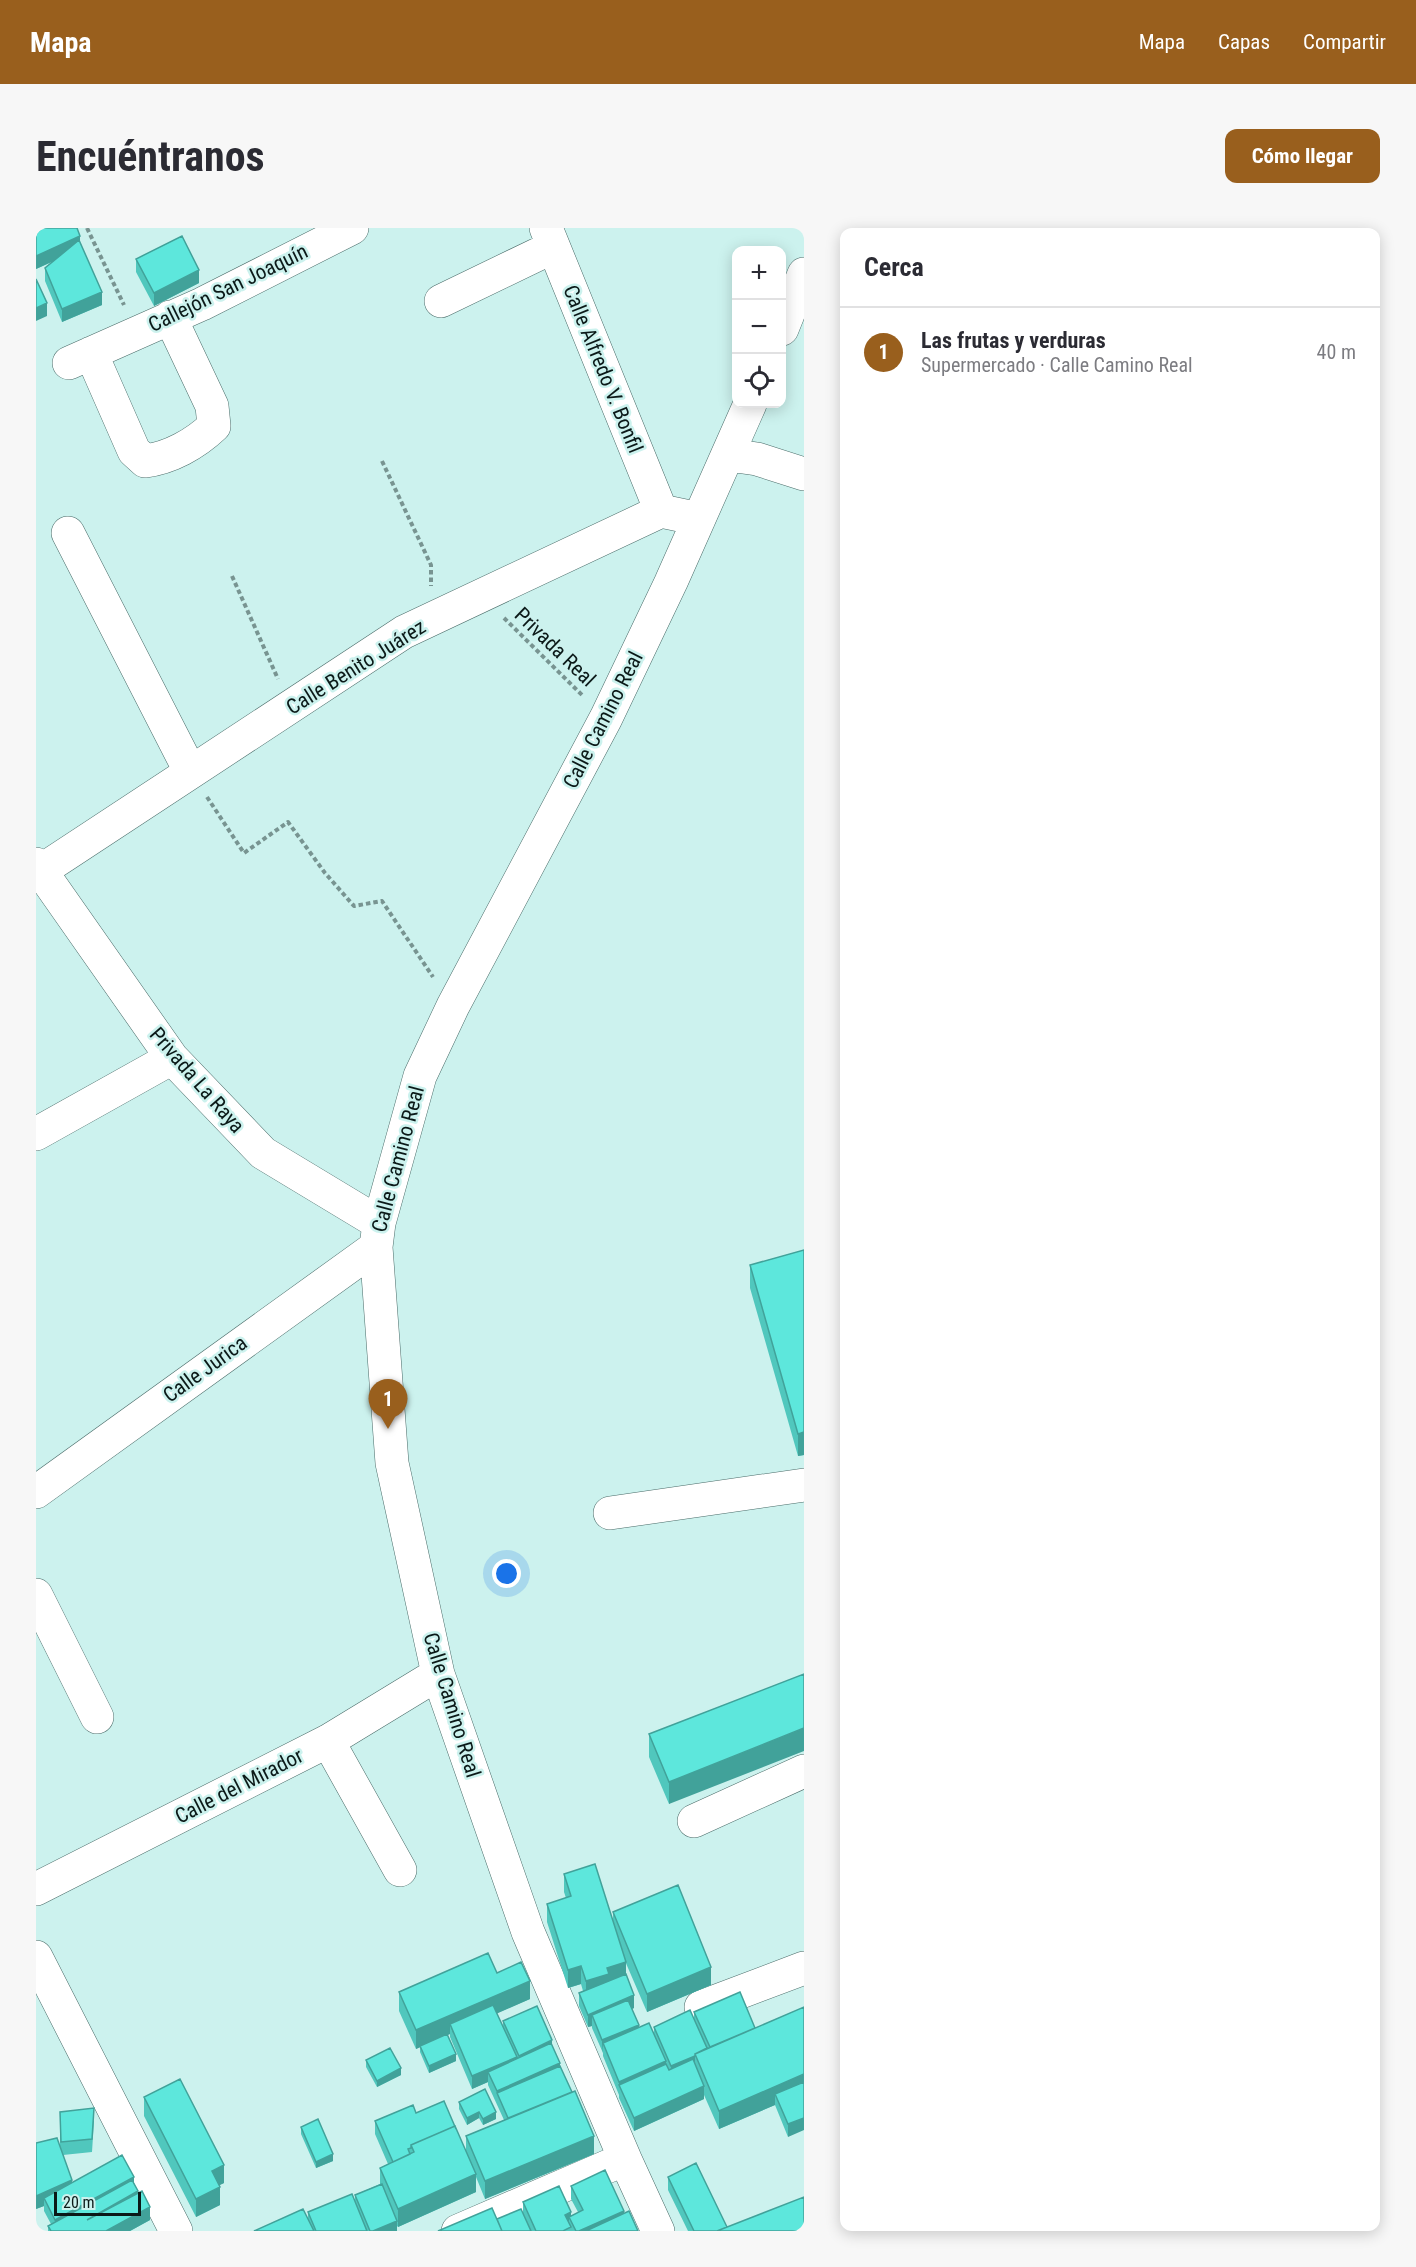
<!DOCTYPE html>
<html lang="es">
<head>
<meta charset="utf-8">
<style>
  body { margin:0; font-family:"Roboto Condensed",sans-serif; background:#f7f7f7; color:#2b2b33 }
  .controls { position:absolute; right:18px; top:18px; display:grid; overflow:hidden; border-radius:12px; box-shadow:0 3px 15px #0003 }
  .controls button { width:54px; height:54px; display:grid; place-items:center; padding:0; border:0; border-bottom:2px solid #e1e1e2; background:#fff; color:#2b2b33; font:30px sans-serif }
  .scale { position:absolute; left:18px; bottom:15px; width:87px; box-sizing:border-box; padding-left:6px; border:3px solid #0b1918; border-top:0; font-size:16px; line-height:21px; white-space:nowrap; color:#0b1918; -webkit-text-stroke:4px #ccf2ee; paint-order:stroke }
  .you { position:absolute; left:471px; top:1346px; width:21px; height:21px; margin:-15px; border:4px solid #fff; border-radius:50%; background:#1a73e8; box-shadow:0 0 0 9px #1a73e833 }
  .badge { display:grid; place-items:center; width:39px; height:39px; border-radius:50%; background:#995f1d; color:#fff; font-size:20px; font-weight:700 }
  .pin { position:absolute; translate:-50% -50px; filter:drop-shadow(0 2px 3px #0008) }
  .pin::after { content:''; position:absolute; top:32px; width:21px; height:18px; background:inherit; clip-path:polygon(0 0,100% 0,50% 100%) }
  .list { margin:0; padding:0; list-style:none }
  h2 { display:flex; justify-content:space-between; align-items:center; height:78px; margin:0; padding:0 24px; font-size:26px }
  h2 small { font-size:20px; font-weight:400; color:#7c7c81 }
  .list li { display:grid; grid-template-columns:39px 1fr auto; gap:18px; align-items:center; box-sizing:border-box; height:90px; padding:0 24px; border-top:2px solid #e1e1e2 }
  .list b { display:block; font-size:22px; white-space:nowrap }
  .list p { margin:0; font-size:20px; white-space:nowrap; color:#7c7c81 }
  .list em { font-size:20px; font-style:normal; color:#7c7c81 }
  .icon { flex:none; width:33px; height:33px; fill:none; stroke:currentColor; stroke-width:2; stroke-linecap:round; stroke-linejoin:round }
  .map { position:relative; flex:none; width:768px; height:2003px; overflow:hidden; border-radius:12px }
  header { display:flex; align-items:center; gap:36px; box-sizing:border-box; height:84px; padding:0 30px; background:#995f1d; color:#fff }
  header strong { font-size:28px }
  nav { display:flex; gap:33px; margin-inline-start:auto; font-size:21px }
  .intro { display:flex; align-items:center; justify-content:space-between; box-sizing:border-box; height:144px; padding:0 36px }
  h1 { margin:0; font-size:42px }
  .button { padding:15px 27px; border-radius:12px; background:#995f1d; color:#fff; font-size:21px; font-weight:700 }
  main { display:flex; gap:36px; padding:0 36px }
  aside { flex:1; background:#fff; border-radius:12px; box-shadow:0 3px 15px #0003 }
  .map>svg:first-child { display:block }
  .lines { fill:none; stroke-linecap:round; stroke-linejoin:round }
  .minor-casing { stroke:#496b68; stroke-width:34 }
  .path { stroke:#789491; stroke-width:4; stroke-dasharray:4.5 3; stroke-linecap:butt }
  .minor { stroke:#fff; stroke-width:33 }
  .wall { fill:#50c7bd }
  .shaded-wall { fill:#41a29a }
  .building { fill:#5de7dc; stroke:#41a29a; stroke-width:1.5 }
  .labels { text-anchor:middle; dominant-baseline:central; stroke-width:5; stroke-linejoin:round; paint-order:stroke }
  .street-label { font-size:21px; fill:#0b1918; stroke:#ccf2ee }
</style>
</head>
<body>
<header>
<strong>Mapa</strong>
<nav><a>Mapa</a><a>Capas</a><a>Compartir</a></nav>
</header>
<div class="intro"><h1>Encuéntranos</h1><a class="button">Cómo llegar</a></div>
<main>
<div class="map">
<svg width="768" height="2003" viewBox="0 0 768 2003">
  <rect width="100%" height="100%" fill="#ccf2ee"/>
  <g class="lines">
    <defs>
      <path id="minor" d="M 510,0 L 625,283
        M 405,73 L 517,19
        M 746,101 L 768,46
        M 55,125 L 98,223 L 109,233 C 134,230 159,216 178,198 L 176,178 L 134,89
        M 33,135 L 166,76 L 316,0
        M 693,227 L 721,231 L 768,246
        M 32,305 L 154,543
        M 0,636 L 136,830 L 227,925 L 343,995
        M 0,646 L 368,404 L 625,283 L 663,291
        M 0,906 L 136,830
        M 0,1264 L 340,1019
        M 574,1285 L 768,1257
        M 0,1367 L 61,1489
        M 292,1513 L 364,1642
        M 658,1593 L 768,1543
        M 0,1661 L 292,1513 L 402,1446
        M 0,1729 L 140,2003
        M 665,1779 L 768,1740
        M 422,2003 L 589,1931
        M 622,2003 L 589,1931 L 492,1704 L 402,1446 L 356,1235 L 340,1019 L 343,995 L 384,848 L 417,778 L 570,490 L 635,354 L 714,176"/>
    </defs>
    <use href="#minor" class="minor-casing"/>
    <path class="path" d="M 51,0 L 88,77
      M 346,233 L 395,337 L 395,358
      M 196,348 L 242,451
      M 468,390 L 548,469
      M 171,569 L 208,625 L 252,594 L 289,645 L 318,678 L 346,673 L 397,749"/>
    <use href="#minor" class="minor"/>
  </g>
  <path class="wall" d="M 0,0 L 44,15 L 66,77 L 26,94 L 9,53 L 9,40 L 18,33 L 0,41 Z
    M 100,31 L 163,55 L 118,78 L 100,44 Z
    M 768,1022 L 768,1227 L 762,1228 L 714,1060 L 714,1037 Z
    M 768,1446 L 633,1576 L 613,1529 L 613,1506 Z
    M 528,1646 L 577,1692 L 577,1684 L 675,1757 L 611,1784 L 589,1733 L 590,1746 L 598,1780 L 596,1781 L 603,1799 L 618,1804 L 618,1799 L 658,1791 L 658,1784 L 719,1800 L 768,1779 L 752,1909 L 739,1877 L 683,1901 L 668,1867 L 668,1871 L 598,1903 L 583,1870 L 583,1867 L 567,1828 L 567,1825 L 556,1800 L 556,1798 L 552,1799 L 543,1778 L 543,1765 L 547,1763 L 545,1756 L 532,1760 L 511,1694 L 511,1676 L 530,1670 L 528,1664 Z
    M 461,1745 L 494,1771 L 461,1785 L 467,1799 L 467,1793 L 516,1818 L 558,1926 L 449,1971 L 440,1949 L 440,1964 L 362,1999 L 361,1998 L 361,2003 L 218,2003 L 272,1991 L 272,1984 L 319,1973 L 319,1967 L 344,1956 L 344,1940 L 352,1936 L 339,1906 L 339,1893 L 380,1885 L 430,1924 L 430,1908 L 468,1892 L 452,1857 L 452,1854 L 436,1861 L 414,1809 L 414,1806 L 411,1807 L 420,1833 L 393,1845 L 384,1824 L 384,1819 L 380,1821 L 363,1783 L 363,1764 Z
    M 330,1832 L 365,1847 L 341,1859 L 330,1839 Z
    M 108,1869 L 188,1955 L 183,1957 L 184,1977 L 160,1989 L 108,1888 Z
    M 423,1874 L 460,1891 L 447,1897 L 443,1890 L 431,1897 L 423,1881 Z
    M 24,1884 L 58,1893 L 56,1924 L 27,1927 L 36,1954 L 98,1955 L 114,1992 L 94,2003 L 12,2003 L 12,1998 L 15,1996 L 8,1983 L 8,1978 L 0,1981 L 24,1919 Z
    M 265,1899 L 297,1933 L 280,1940 L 265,1906 Z
    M 632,1949 L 691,1999 L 768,2003 L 652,2003 L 632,1962 Z
    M 535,1958 L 588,1986 L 602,2003 L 402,2003 L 487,1987 L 487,1974 L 535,1988 L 542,1984 L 535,1971 Z"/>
  <path class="shaded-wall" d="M 44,8 L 44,21 L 0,41 L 0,28 Z
    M 163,42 L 163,55 L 118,78 L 118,65 Z
    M 66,64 L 66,77 L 26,94 L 26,81 Z
    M 11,75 L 11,88 L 0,93 L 0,80 Z
    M 768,1204 L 768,1227 L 762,1228 L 762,1206 Z
    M 768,1500 L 768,1523 L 633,1576 L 633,1554 Z
    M 590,1734 L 590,1753 L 550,1771 L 550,1753 L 571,1740 Z
    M 545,1738 L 545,1756 L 532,1760 L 532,1742 Z
    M 675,1739 L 675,1757 L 611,1784 L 611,1766 Z
    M 494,1753 L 494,1771 L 417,1805 L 414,1796 L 414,1806 L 380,1821 L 380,1802 Z
    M 598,1767 L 598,1780 L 560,1796 L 556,1787 L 556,1798 L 552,1799 L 552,1787 Z
    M 603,1797 L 603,1810 L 567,1815 L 566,1825 L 566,1812 Z
    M 516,1812 L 516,1825 L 483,1841 L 483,1828 Z
    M 420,1826 L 420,1833 L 393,1845 L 393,1838 Z
    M 659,1828 L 659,1841 L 635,1851 L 635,1838 Z
    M 481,1829 L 481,1842 L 452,1844 L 452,1854 L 436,1861 L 436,1848 Z
    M 630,1833 L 630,1846 L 583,1857 L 583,1854 Z
    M 524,1835 L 524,1848 L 461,1865 L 461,1863 Z
    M 365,1840 L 365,1847 L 341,1859 L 341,1853 Z
    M 768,1846 L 768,1865 L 739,1866 L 739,1877 L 683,1901 L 683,1883 Z
    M 668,1858 L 668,1871 L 598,1903 L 598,1890 Z
    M 443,1884 L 443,1890 L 431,1897 L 431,1890 Z
    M 460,1884 L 460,1891 L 447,1897 L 447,1891 Z
    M 768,1890 L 768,1902 L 752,1909 L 752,1896 Z
    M 558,1908 L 558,1926 L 449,1971 L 449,1953 Z
    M 297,1926 L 297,1933 L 280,1940 L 280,1934 Z
    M 188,1937 L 188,1955 L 176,1961 L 176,1943 Z
    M 440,1946 L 440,1964 L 362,1999 L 362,1981 Z
    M 98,1949 L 98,1962 L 19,2003 L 19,1992 Z
    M 36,1952 L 36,1965 L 8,1970 L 8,1978 L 0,1981 L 0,1968 Z
    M 184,1959 L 184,1977 L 160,1989 L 160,1971 Z
    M 102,1963 L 102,1976 L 51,1992 Z
    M 114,1979 L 114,1992 L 94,2003 L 70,2003 Z
    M 588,1983 L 588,1995 L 571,2003 L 543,2003 Z
    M 535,1984 L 535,1993 L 533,1989 L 533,1997 L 529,1987 Z
    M 361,1993 L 361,2003 L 337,2003 Z"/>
  <path class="building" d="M 0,0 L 41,0 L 44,8 L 0,28 Z
    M 146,8 L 163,42 L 118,65 L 100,31 Z
    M 43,12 L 66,64 L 26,81 L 9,40 Z
    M 0,51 L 11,75 L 0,80 Z
    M 768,1022 L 768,1204 L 762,1206 L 714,1037 Z
    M 768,1446 L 768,1500 L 633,1554 L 613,1506 Z
    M 559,1636 L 590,1734 L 571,1740 L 573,1746 L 550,1753 L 545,1738 L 532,1742 L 511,1676 L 535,1668 L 528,1646 Z
    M 642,1657 L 675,1739 L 611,1766 L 577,1684 Z
    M 452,1725 L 461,1745 L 485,1734 L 494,1753 L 380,1802 L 363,1764 Z
    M 590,1746 L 598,1767 L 552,1787 L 543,1765 Z
    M 704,1764 L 719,1800 L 674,1819 L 658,1784 Z
    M 592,1772 L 603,1797 L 566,1812 L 556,1787 Z
    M 457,1777 L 481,1829 L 436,1848 L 414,1796 Z
    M 501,1778 L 516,1812 L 483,1828 L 467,1793 Z
    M 768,1779 L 768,1846 L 683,1883 L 659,1826 Z
    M 654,1782 L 671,1820 L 659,1826 L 659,1828 L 635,1838 L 618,1799 Z
    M 613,1795 L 630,1833 L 583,1854 L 567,1815 Z
    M 411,1806 L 420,1826 L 393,1838 L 384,1818 Z
    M 515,1815 L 524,1835 L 461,1863 L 452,1844 Z
    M 354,1820 L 365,1840 L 341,1853 L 330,1832 Z
    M 657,1831 L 668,1858 L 598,1890 L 583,1857 L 630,1836 L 633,1842 Z
    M 524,1838 L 536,1864 L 472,1890 L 461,1865 Z
    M 144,1851 L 188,1937 L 176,1943 L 184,1959 L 160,1971 L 108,1869 Z
    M 768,1854 L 768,1890 L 752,1896 L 739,1866 Z
    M 449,1861 L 460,1884 L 447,1891 L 443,1884 L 431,1890 L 423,1874 Z
    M 539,1863 L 558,1908 L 449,1953 L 430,1908 Z
    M 408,1873 L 420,1901 L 419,1898 L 375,1917 L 375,1920 L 372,1921 L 374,1926 L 357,1934 L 339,1893 L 377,1877 L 380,1885 Z
    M 58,1880 L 56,1911 L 25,1914 L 24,1884 Z
    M 282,1891 L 297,1926 L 280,1934 L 265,1899 Z
    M 419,1898 L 440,1946 L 362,1981 L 344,1940 L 378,1924 L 375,1917 Z
    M 21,1910 L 36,1952 L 0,1968 L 0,1915 Z
    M 86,1927 L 98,1949 L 19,1992 L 8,1970 Z
    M 660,1935 L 691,1999 L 681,2003 L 658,2003 L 632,1949 Z
    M 569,1942 L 588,1983 L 543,2003 L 540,2003 L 533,1989 L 547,1982 L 535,1958 Z
    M 96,1952 L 102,1963 L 51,1992 L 106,1963 L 114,1979 L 70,2003 L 15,2003 L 12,1998 Z
    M 346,1956 L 361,1993 L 337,2003 L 334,2003 L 319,1967 Z
    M 523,1958 L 535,1984 L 529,1987 L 535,1999 L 527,2003 L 500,2003 L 487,1974 Z
    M 316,1966 L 331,2003 L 280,2003 L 272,1984 Z
    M 768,1969 L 768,2003 L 681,2003 Z
    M 456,1980 L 466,2003 L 402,2003 Z
    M 267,1981 L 278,2003 L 218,2003 Z
    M 485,1981 L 495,2003 L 466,2003 L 461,1991 Z
    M 593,1983 L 602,2003 L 550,2003 Z"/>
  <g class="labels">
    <g class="street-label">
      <text transform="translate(192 60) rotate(-26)">Callejón San Joaquín</text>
      <text transform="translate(567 141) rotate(68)">Calle Alfredo V. Bonfil</text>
      <text transform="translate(519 419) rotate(44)">Privada Real</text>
      <text transform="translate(320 439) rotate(-32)">Calle Benito Juárez</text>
      <text transform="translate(567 492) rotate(-63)">Calle Camino Real</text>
      <text transform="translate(161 852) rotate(49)">Privada La Raya</text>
      <text transform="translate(362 931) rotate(-75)">Calle Camino Real</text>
      <text transform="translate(169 1141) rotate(-36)">Calle Jurica</text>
      <text transform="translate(416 1477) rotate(73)">Calle Camino Real</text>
      <text transform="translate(203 1558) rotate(-27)">Calle del Mirador</text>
    </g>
  </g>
</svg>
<div class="controls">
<button>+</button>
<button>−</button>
<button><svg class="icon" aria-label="locate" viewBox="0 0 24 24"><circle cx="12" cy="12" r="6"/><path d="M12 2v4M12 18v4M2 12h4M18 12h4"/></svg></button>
</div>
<div class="scale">20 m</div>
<div class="you"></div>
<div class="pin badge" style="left:352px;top:1201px">1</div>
</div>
<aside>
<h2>Cerca<small></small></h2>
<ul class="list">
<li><span class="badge">1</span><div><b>Las frutas y verduras</b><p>Supermercado · Calle Camino Real</p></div><em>40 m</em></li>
</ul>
</aside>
</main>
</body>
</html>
